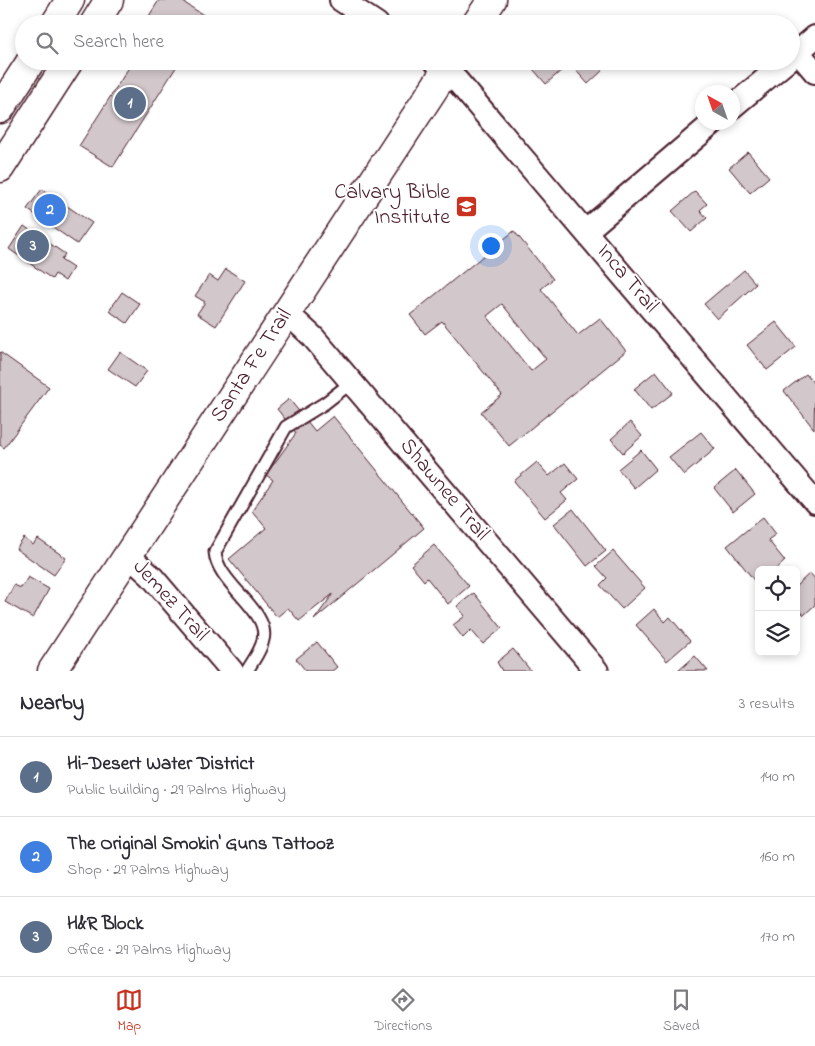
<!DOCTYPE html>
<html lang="en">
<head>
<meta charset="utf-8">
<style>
  body { margin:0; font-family:"Indie Flower",sans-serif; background:#f2f2f3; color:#2b2b33 }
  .controls { position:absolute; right:15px; bottom:15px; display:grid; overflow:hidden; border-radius:8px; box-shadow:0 2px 8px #0003 }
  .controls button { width:45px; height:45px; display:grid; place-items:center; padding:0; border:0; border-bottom:1px solid #e1e1e2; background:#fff; color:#2b2b33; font:25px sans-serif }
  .compass { position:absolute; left:695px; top:85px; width:45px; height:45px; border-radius:50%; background:#fff; box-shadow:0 2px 8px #0003; rotate:320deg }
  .you { position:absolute; left:490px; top:245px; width:18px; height:18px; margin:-12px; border:4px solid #fff; border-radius:50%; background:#1a73e8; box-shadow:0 0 0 8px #1a73e833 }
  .badge { display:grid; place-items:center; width:32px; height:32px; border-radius:50%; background:#c8321e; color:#fff; font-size:16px; font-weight:700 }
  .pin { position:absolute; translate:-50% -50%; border:2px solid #fff; box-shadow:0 1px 5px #0006 }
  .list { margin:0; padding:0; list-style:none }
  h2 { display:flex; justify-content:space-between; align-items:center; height:65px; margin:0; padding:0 20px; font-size:21px }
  h2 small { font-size:16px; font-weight:400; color:#7c7c81 }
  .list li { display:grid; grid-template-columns:32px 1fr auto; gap:15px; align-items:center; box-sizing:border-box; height:80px; padding:0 20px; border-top:1px solid #e1e1e2 }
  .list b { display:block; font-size:19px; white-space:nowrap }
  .list p { margin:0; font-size:16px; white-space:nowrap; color:#7c7c81 }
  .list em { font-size:16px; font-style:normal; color:#7c7c81 }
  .icon { flex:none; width:28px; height:28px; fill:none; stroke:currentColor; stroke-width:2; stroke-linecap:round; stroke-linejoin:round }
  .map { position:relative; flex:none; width:815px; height:671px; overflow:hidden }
  .search { position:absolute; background:#fff; box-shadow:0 2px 8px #0003; left:15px; right:15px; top:15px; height:55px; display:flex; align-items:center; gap:12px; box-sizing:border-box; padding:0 18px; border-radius:28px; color:#7c7c81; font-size:19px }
  .sheet { height:305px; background:#fff }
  nav { display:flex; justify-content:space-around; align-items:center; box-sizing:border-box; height:70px; border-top:1px solid #e1e1e2; background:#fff; font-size:14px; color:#7c7c81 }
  nav a { display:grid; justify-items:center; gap:2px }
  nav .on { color:#c8321e }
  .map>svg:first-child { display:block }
  .building { fill:#d2c7cb; stroke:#4a1f2b; fill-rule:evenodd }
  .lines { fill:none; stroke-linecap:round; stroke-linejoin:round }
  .lane-casing { stroke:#4a1f2b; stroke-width:15 }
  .street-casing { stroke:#4a1f2b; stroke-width:26 }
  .secondary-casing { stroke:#4a1f2b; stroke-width:31 }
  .primary-casing { stroke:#4a1f2b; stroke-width:31 }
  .lane { stroke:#fff; stroke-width:11 }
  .street { stroke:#fff; stroke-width:22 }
  .secondary { stroke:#fff; stroke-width:28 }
  .primary { stroke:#fff; stroke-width:28 }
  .labels { text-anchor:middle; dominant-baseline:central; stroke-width:4; stroke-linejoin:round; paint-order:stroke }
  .poi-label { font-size:22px; fill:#4a1f2b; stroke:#fff; text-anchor:end }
  .street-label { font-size:22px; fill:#4a1f2b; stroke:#fff }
</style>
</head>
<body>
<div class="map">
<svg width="815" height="671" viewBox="0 0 815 671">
  <rect width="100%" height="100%" fill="#fff"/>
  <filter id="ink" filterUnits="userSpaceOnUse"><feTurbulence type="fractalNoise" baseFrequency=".02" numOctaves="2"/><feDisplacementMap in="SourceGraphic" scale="10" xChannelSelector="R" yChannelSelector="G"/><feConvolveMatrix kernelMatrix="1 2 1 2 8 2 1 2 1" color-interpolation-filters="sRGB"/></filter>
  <g filter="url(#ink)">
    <path class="building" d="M 159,0 L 180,0 L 208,18 L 204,24 L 144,24 Z
      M 133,61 L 180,61 L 113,167 L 79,146 Z
      M 526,61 L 572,61 L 546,84 Z
      M 577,61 L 595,61 L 603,70 L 588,84 L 572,66 Z
      M 748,152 L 769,177 L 750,193 L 729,168 Z
      M 42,189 L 92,223 L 77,244 L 27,209 Z
      M 695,191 L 707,204 L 700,210 L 707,218 L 691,232 L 672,211 Z
      M 24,226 L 65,254 L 61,260 L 73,268 L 65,281 L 55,274 L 52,279 L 9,249 Z
      M 514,231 L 553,279 L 541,289 L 578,335 L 600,318 L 626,351 L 509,446 L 481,412 L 502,395 L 442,321 L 425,334 L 410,315 ZM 502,304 L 546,359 L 531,371 L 487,316 Z
      M 226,269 L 245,281 L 216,326 L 197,314 L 205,302 L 195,296 L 209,275 L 218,281 Z
      M 744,270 L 756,284 L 717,319 L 704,304 Z
      M 122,292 L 140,304 L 127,323 L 109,311 Z
      M 776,322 L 796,347 L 767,370 L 747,345 Z
      M 0,352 L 49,387 L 4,448 L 0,445 Z
      M 120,352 L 147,371 L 135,387 L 108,369 Z
      M 656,371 L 673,393 L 651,410 L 634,389 Z
      M 806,374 L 815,385 L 814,429 L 784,391 Z
      M 289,399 L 315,431 L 333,416 L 424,528 L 314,620 L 333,594 L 299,621 L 288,608 L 277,617 L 229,559 L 266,528 L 252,511 L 273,480 L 266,475 L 296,433 L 277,409 Z
      M 630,422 L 642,436 L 623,453 L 611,439 Z
      M 701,432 L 715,449 L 684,475 L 669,457 Z
      M 641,450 L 656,469 L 634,488 L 618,469 Z
      M 537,462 L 549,476 L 565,463 L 578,479 L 561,493 L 567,500 L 545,518 L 514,481 Z
      M 736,470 L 755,494 L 733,512 L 714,488 Z
      M 573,509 L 606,551 L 587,566 L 554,524 Z
      M 763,517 L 776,534 L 768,540 L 785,561 L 775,570 L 759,570 L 757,584 L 727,546 Z
      M 24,538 L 33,545 L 38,539 L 66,558 L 54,575 L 16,549 Z
      M 434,545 L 469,586 L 448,604 L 427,578 L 424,581 L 411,565 Z
      M 613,551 L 645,588 L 622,609 L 600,585 L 607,578 L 596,566 Z
      M 810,573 L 815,579 L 815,605 L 804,615 L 796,606 L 796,586 Z
      M 28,577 L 49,589 L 33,618 L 5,602 L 14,585 L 21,588 Z
      M 474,593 L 502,628 L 483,644 L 471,630 L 463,638 L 453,625 L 465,616 L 457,606 Z
      M 654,609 L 665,622 L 670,617 L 690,641 L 667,661 L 636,625 Z
      M 317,642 L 337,667 L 332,671 L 306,671 L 296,659 Z
      M 513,649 L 531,671 L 502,671 L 497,662 Z
      M 695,656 L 708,671 L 678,671 Z"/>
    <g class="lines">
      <defs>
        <path id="lane" d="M 247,671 C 252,662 261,651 263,640 C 271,611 217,584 215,552 L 286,427 L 325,403 L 352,382"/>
        <path id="street" d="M 341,0 L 377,24
          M 798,52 L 815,72
          M 791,58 L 815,37
          M 435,61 L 447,69 L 815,502
          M 732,107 L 787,61
          M 586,231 L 714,122
          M 287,313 L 313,337 L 597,671
          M 128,555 L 152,577 L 232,671"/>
        <path id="secondary" d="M 476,24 L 492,0
          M 52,671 L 452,61"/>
        <path id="primary" d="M 55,24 L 70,0
          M 94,24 L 109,0
          M 0,109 L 31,61
          M 0,168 L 69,61"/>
      </defs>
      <use href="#lane" class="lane-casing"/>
      <use href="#street" class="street-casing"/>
      <use href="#secondary" class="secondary-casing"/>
      <use href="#primary" class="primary-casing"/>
      <use href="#lane" class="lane"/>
      <use href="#street" class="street"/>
      <use href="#secondary" class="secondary"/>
      <use href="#primary" class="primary"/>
    </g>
  </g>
  <defs>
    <symbol id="university-square" viewBox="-11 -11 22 22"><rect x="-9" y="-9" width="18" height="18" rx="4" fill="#c8321e" stroke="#fff"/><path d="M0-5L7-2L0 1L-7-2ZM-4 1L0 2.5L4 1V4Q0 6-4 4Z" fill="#fff"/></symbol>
  </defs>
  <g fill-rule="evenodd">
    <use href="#university-square" x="454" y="194" width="25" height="25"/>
  </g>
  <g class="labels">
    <g class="poi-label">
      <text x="450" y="193">Calvary Bible<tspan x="450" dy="25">Institute</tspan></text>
    </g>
    <g class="street-label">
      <text transform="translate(627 279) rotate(50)">Inca Trail</text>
      <text transform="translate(252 366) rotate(-57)">Santa Fe Trail</text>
      <text transform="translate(444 490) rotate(50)">Shawnee Trail</text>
      <text transform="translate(170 601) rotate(48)">Jemez Trail</text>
    </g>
  </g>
</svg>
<div class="controls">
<button><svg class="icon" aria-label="locate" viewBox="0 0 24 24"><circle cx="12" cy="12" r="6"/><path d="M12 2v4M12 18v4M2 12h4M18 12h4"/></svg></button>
<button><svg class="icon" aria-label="layers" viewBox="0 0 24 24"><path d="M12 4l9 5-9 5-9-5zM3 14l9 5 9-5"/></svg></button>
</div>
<svg class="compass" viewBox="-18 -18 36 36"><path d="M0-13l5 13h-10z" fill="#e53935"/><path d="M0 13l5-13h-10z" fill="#7c7c81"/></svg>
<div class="you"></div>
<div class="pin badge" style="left:130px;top:103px;background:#5c6f8a">1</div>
<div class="pin badge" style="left:50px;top:210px;background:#3f7fe0">2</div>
<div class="pin badge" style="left:33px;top:246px;background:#5c6f8a">3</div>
<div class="search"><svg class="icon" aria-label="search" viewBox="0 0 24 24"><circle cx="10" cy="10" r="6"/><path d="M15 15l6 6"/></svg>Search here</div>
</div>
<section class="sheet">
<h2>Nearby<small>3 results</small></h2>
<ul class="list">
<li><span class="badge" style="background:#5c6f8a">1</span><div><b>Hi-Desert Water District</b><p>Public building · 29 Palms Highway</p></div><em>140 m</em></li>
<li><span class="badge" style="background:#3f7fe0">2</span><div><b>The Original Smokin' Guns Tattooz</b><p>Shop · 29 Palms Highway</p></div><em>160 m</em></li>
<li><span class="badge" style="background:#5c6f8a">3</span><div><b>H&amp;R Block</b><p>Office · 29 Palms Highway</p></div><em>170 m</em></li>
</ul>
</section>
<nav>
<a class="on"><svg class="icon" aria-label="map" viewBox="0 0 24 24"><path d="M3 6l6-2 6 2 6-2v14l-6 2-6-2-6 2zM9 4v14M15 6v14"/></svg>Map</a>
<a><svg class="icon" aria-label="directions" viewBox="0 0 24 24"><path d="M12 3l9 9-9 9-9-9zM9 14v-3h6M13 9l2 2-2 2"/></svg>Directions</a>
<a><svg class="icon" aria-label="saved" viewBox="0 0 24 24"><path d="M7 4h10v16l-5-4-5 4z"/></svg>Saved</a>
</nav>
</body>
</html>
